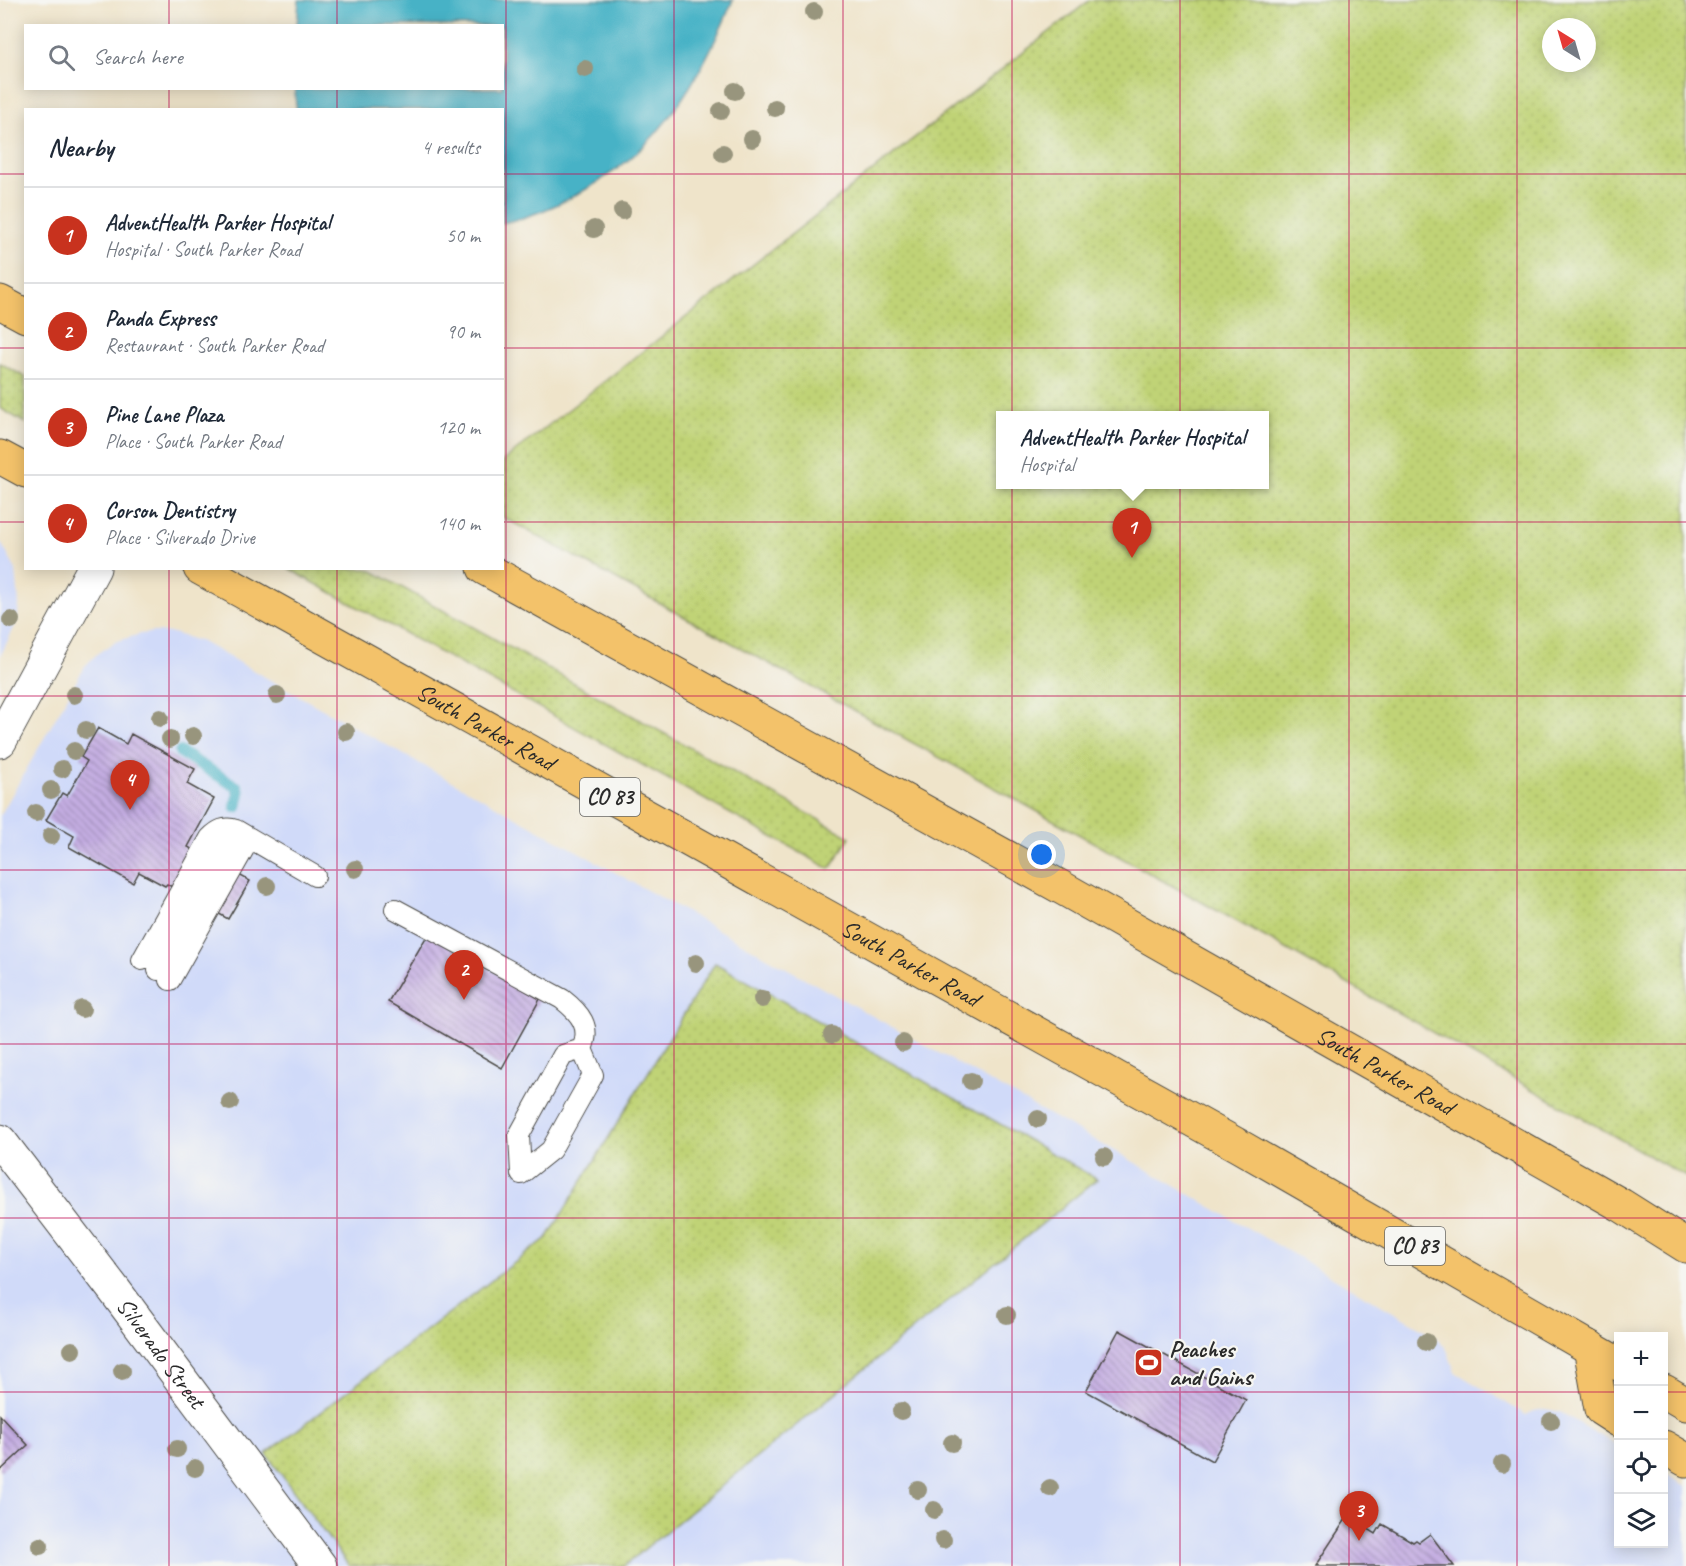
<!DOCTYPE html>
<html lang="en">
<head>
<meta charset="utf-8">
<style>
  body { margin:0; font-family:Caveat,sans-serif; background:#f2f2f3; color:#1f2937 }
  .controls { position:absolute; right:18px; bottom:18px; display:grid; overflow:hidden; border-radius:0px; box-shadow:0 3px 15px #0003 }
  .controls button { width:54px; height:54px; display:grid; place-items:center; padding:0; border:0; border-bottom:2px solid #e0e1e3; background:#fff; color:#1f2937; font:30px sans-serif }
  .compass { position:absolute; left:1542px; top:18px; width:54px; height:54px; border-radius:50%; background:#fff; box-shadow:0 3px 15px #0003; rotate:323deg }
  .you { position:absolute; left:1042px; top:855px; width:21px; height:21px; margin:-15px; border:4px solid #fff; border-radius:50%; background:#1a73e8; box-shadow:0 0 0 9px #1a73e833 }
  .badge { display:grid; place-items:center; width:39px; height:39px; border-radius:50%; background:#c8321e; color:#fff; font-size:20px; font-weight:700 }
  .pin { position:absolute; translate:-50% -50px; filter:drop-shadow(0 2px 3px #0008) }
  .pin::after { content:''; position:absolute; top:32px; width:21px; height:18px; background:inherit; clip-path:polygon(0 0,100% 0,50% 100%) }
  .popup { position:absolute; left:996px; top:411px; width:273px; height:78px; box-sizing:border-box; display:grid; place-content:center; border-radius:0px; background:#fff; filter:drop-shadow(0 2px 4px #0005); font-size:20px; white-space:nowrap; color:#747a83 }
  .popup b { font-size:22px; color:#1f2937 }
  .popup::after { content:''; position:absolute; left:50%; top:100%; margin-left:-12px; border:12px solid transparent; border-top-color:#fff }
  .list { margin:0; padding:0; list-style:none }
  h2 { display:flex; justify-content:space-between; align-items:center; height:78px; margin:0; padding:0 24px; font-size:26px }
  h2 small { font-size:20px; font-weight:400; color:#747a83 }
  .list li { display:grid; grid-template-columns:39px 1fr auto; gap:18px; align-items:center; box-sizing:border-box; height:96px; padding:0 24px; border-top:2px solid #e0e1e3 }
  .list b { display:block; font-size:22px; white-space:nowrap }
  .list p { margin:0; font-size:20px; white-space:nowrap; color:#747a83 }
  .list em { font-size:20px; font-style:normal; color:#747a83 }
  .icon { flex:none; width:33px; height:33px; fill:none; stroke:currentColor; stroke-width:2; stroke-linecap:round; stroke-linejoin:round }
  .map { position:relative; flex:none; width:1686px; height:1566px; overflow:hidden }
  .search { position:absolute; background:#fff; box-shadow:0 3px 15px #0003; left:24px; top:24px; width:480px; height:66px; display:flex; align-items:center; gap:15px; box-sizing:border-box; padding:0 21px; border-radius:0px; color:#747a83; font-size:22px }
  .panel { position:absolute; background:#fff; box-shadow:0 3px 15px #0003; left:24px; top:108px; width:480px; height:462px; border-radius:0px }
  .map>svg:first-child { display:block }
  .built { fill:#d0daf9 }
  .grass { fill:url(#grass-dots); stroke:#767f50; stroke-width:1.5; fill-rule:evenodd }
  .water { fill:#47b2c6; stroke:#396e78; stroke-width:1.5 }
  .lines { fill:none; stroke-linecap:round; stroke-linejoin:round }
  .stream { stroke:#47b2c6; stroke-width:12 }
  .building { fill:url(#building-back-hatch) }
  .service-casing { stroke:#484743; stroke-width:22 }
  .minor-casing { stroke:#484743; stroke-width:35 }
  .tertiary-casing { stroke:#484743; stroke-width:35 }
  .trunk-casing { stroke:#484743; stroke-width:35 }
  .service { stroke:#fff; stroke-width:20 }
  .minor { stroke:#fff; stroke-width:33 }
  .tertiary { stroke:#fff; stroke-width:33 }
  .trunk { stroke:#f3c26a; stroke-width:33 }
  .tree { fill:#98957d }
  .grid { fill:none; stroke:#c2185b; stroke-width:1.5; stroke-opacity:0.55 }
  .labels { text-anchor:middle; dominant-baseline:central; stroke-width:4.5; stroke-linejoin:round; paint-order:stroke }
  .shield { fill:#f6f6f2; stroke:#686867; stroke-width:1.5 }
  .shield-label { font-size:22px; font-weight:bold; fill:#2b2b2b }
  .street-label { font-size:24px; fill:#2b2b2b; stroke:#f6f6f2 }
  .poi-label { font-size:24px; font-weight:bold; fill:#2b2b2b; stroke:#f6f6f2; text-anchor:start }
</style>
</head>
<body>
<div class="map">
<svg width="1686" height="1566" viewBox="0 0 1686 1566">
  <defs>
    <pattern id="grass-dots" width="8" height="8" patternUnits="userSpaceOnUse" patternTransform="scale(1.5)"><rect width="8" height="8" fill="#c0d376"/><path d="M2 2h.1M6 6h.1" fill="none" stroke="#a5b566" stroke-width="1.8" stroke-linecap="round"/></pattern>
    <pattern id="building-back-hatch" width="6" height="6" patternUnits="userSpaceOnUse" patternTransform="scale(1.5)"><rect width="6" height="6" fill="#c4ade2"/><path d="M-1 5l2 2M0 0l6 6M5-1l2 2" fill="none" stroke="#9f8db7"/></pattern>
  </defs>
  <rect width="100%" height="100%" fill="#f6f6f2"/>
  <filter id="ink" filterUnits="userSpaceOnUse"><feTurbulence type="fractalNoise" baseFrequency=".0167" numOctaves="2"/><feDisplacementMap in="SourceGraphic" scale="12" xChannelSelector="R" yChannelSelector="G"/><feConvolveMatrix kernelMatrix="1 2 1 2 8 2 1 2 1" color-interpolation-filters="sRGB"/></filter>
  <filter id="wash" filterUnits="userSpaceOnUse"><feTurbulence type="fractalNoise" baseFrequency=".008" numOctaves="4" result="noise"/><feDisplacementMap in="SourceGraphic" scale="24" xChannelSelector="R" yChannelSelector="G"/><feGaussianBlur stdDeviation="1.35" result="paint"/><feColorMatrix in="noise" values="0 0 0 0 0 0 0 0 0 0 0 0 0 0 0 0 0 1.4 0 .05"/><feComposite in="paint" operator="in"/></filter>
  <g filter="url(#wash)">
    <rect width="100%" height="100%" fill="#efe4ca"/>
    <path class="built" d="M 0,541 L 16,570 L 19,604 L 17,621 L 0,657 Z
      M 154,632 L 173,633 L 202,642 L 1125,1157 L 1424,1330 L 1440,1341 L 1447,1350 L 1455,1372 L 1526,1415 L 1534,1411 L 1545,1409 L 1560,1412 L 1618,1446 L 1618,1544 L 1664,1544 L 1664,1473 L 1686,1486 L 1686,1566 L 0,1566 L 0,816 L 85,666 L 98,653 L 115,642 L 140,634 Z"/>
    <path class="grass" d="M 1090,0 L 1686,0 L 1686,1177 L 1276,943 L 503,517 L 503,461 ZM 1551,27 L 1587,27 L 1587,63 L 1551,63 ZM 1000,416 L 1264,416 L 1264,484 L 1000,484 Z
      M 0,363 L 25,377 L 25,423 L 0,408 Z
      M 289,569 L 369,569 L 850,837 L 830,869 Z
      M 715,963 L 1097,1179 L 624,1566 L 349,1566 L 266,1454 L 548,1237 Z"/>
    <path class="water" d="M 299,0 L 733,0 C 712,52 683,108 642,148 C 606,182 551,213 503,223 L 502,110 L 296,109 L 295,89 L 502,88 L 502,26 L 297,25 Z"/>
    <g class="lines">
      <path class="stream" d="M 180,752 L 237,787 L 239,793 L 236,807"/>
    </g>
    <g id="blocks">
      <path class="building" d="M 98,728 L 126,744 L 131,734 L 195,769 L 187,784 L 214,799 L 188,847 L 250,881 L 228,919 L 167,884 L 165,886 L 139,872 L 133,883 L 69,847 L 74,836 L 46,820 L 62,793 L 67,796 L 87,761 L 81,757 Z
        M 428,934 L 540,999 L 502,1068 L 388,1002 Z
        M 1119,1330 L 1246,1400 L 1212,1461 L 1086,1391 Z
        M 0,1415 L 28,1445 L 0,1471 Z
        M 1348,1516 L 1376,1534 L 1382,1524 L 1413,1542 L 1416,1540 L 1419,1542 L 1430,1534 L 1454,1566 L 1315,1566 Z"/>
    </g>
  </g>
  <g filter="url(#ink)">
    <use href="#blocks" fill-opacity="0" stroke="#484743" stroke-width="1.5"/>
    <g class="lines">
      <defs>
        <path id="service" d="M 395,909 L 562,999 C 580,1013 592,1027 582,1049 L 593,1075 L 551,1150 L 521,1174
          M 142,960 L 210,838 C 218,830 225,826 236,830 L 315,876
          M 158,970 L 236,830
          M 170,980 L 250,838
          M 521,1174 L 519,1135 L 563,1055 L 582,1049"/>
        <g id="minor">
          <path id="s1" d="M 0,1141 L 115,1291 L 320,1566"/>
        </g>
        <path id="tertiary" d="M 0,741 L 94,568"/>
        <g id="trunk">
          <path d="M 0,302 L 26,316"/>
          <path d="M 0,457 L 26,471"/>
          <path id="s2" d="M 200,568 L 1239,1146 L 1618,1364"/>
          <path id="s3" d="M 484,568 L 1066,890 L 1621,1205 L 1686,1246"/>
          <path d="M 1590,1347 L 1601,1409 L 1618,1420"/>
          <path d="M 1664,1391 L 1686,1404"/>
          <path d="M 1664,1447 L 1686,1460"/>
        </g>
      </defs>
      <use href="#service" class="service-casing"/>
      <use href="#minor" class="minor-casing"/>
      <use href="#tertiary" class="tertiary-casing"/>
      <use href="#trunk" class="trunk-casing"/>
      <use href="#service" class="service"/>
      <use href="#minor" class="minor"/>
      <use href="#tertiary" class="tertiary"/>
      <use href="#trunk" class="trunk"/>
    </g>
    <g class="tree">
      <circle cx="814" cy="12" r="9"/>
      <circle cx="585" cy="69" r="9"/>
      <circle cx="735" cy="91" r="9"/>
      <circle cx="775" cy="108" r="9"/>
      <circle cx="721" cy="111" r="9"/>
      <circle cx="752" cy="139" r="9"/>
      <circle cx="723" cy="153" r="9"/>
      <circle cx="622" cy="211" r="9"/>
      <circle cx="594" cy="229" r="9"/>
      <circle cx="11" cy="620" r="9"/>
      <circle cx="74" cy="695" r="9"/>
      <circle cx="277" cy="695" r="9"/>
      <circle cx="160" cy="718" r="9"/>
      <circle cx="86" cy="730" r="9"/>
      <circle cx="346" cy="732" r="9"/>
      <circle cx="193" cy="736" r="9"/>
      <circle cx="170" cy="739" r="9"/>
      <circle cx="74" cy="751" r="9"/>
      <circle cx="62" cy="769" r="9"/>
      <circle cx="51" cy="790" r="9"/>
      <circle cx="36" cy="813" r="9"/>
      <circle cx="51" cy="836" r="9"/>
      <circle cx="355" cy="869" r="9"/>
      <circle cx="267" cy="886" r="9"/>
      <circle cx="696" cy="963" r="9"/>
      <circle cx="762" cy="999" r="9"/>
      <circle cx="82" cy="1009" r="9"/>
      <circle cx="832" cy="1035" r="9"/>
      <circle cx="903" cy="1043" r="9"/>
      <circle cx="971" cy="1081" r="9"/>
      <circle cx="230" cy="1102" r="9"/>
      <circle cx="1038" cy="1119" r="9"/>
      <circle cx="1104" cy="1157" r="9"/>
      <circle cx="1007" cy="1315" r="9"/>
      <circle cx="1426" cy="1342" r="9"/>
      <circle cx="72" cy="1350" r="9"/>
      <circle cx="122" cy="1371" r="9"/>
      <circle cx="901" cy="1411" r="9"/>
      <circle cx="1551" cy="1421" r="9"/>
      <circle cx="952" cy="1443" r="9"/>
      <circle cx="177" cy="1449" r="9"/>
      <circle cx="1502" cy="1464" r="9"/>
      <circle cx="195" cy="1468" r="9"/>
      <circle cx="1050" cy="1488" r="9"/>
      <circle cx="918" cy="1490" r="9"/>
      <circle cx="934" cy="1510" r="9"/>
      <circle cx="943" cy="1540" r="9"/>
      <circle cx="40" cy="1546" r="9"/>
    </g>
  </g>
  <path class="grid" d="M 169,0 L 169,26M 337,0 L 337,26M 506,0 L 506,1566M 674,0 L 674,1566M 843,0 L 843,1566M 1012,0 L 1012,1566M 1180,0 L 1180,1566M 1349,0 L 1349,1566M 1517,0 L 1517,1566M 169,88 L 169,110M 337,88 L 337,110M 0,174 L 26,174M 502,174 L 1686,174M 0,348 L 26,348M 502,348 L 1686,348M 0,522 L 26,522M 502,522 L 1686,522M 169,568 L 169,1566M 337,568 L 337,1566M 0,696 L 1686,696M 0,870 L 1686,870M 0,1044 L 1686,1044M 0,1218 L 1686,1218M 0,1392 L 1618,1392M 1664,1392 L 1686,1392"/>
  <defs>
    <symbol id="stadium-square" viewBox="-11 -11 22 22"><rect x="-9" y="-9" width="18" height="18" rx="4" fill="#c8321e" stroke="#f6f6f2"/><path d="M0-5a6.5 5 0 1 0 0 10a6.5 5 0 1 0 0-10ZM-3.5-1.8h7v3.6h-7Z" fill="#fff"/></symbol>
  </defs>
  <g fill-rule="evenodd">
    <use href="#stadium-square" x="1132" y="1346" width="33" height="33"/>
  </g>
  <g class="labels">
    <g class="shield">
      <rect x="580" y="778" width="60" height="38" rx="4.5"/>
      <rect x="1385" y="1227" width="60" height="38" rx="4.5"/>
    </g>
    <g class="shield-label">
      <text x="610" y="797">CO 83</text>
      <text x="1415" y="1246">CO 83</text>
    </g>
    <g class="street-label">
      <text stroke="none"><textPath href="#s2" startOffset="327">South Parker Road</textPath></text>
      <text stroke="none"><textPath href="#s2" startOffset="813">South Parker Road</textPath></text>
      <text stroke="none"><textPath href="#s3" startOffset="1032">South Parker Road</textPath></text>
      <text stroke="none"><textPath href="#s1" startOffset="266">Silverado Street</textPath></text>
    </g>
    <g class="poi-label">
      <text x="1169" y="1349">Peaches<tspan x="1169" dy="28">and Gains</tspan></text>
    </g>
  </g>
</svg>
<div class="controls">
<button>+</button>
<button>−</button>
<button><svg class="icon" aria-label="locate" viewBox="0 0 24 24"><circle cx="12" cy="12" r="6"/><path d="M12 2v4M12 18v4M2 12h4M18 12h4"/></svg></button>
<button><svg class="icon" aria-label="layers" viewBox="0 0 24 24"><path d="M12 4l9 5-9 5-9-5zM3 14l9 5 9-5"/></svg></button>
</div>
<svg class="compass" viewBox="-18 -18 36 36"><path d="M0-13l5 13h-10z" fill="#e53935"/><path d="M0 13l5-13h-10z" fill="#747a83"/></svg>
<div class="you"></div>
<div class="pin badge" style="left:1132px;top:558px">1</div>
<div class="popup"><b>AdventHealth Parker Hospital</b>Hospital</div>
<div class="pin badge" style="left:464px;top:1000px">2</div>
<div class="pin badge" style="left:1359px;top:1541px">3</div>
<div class="pin badge" style="left:130px;top:810px">4</div>
<div class="search"><svg class="icon" aria-label="search" viewBox="0 0 24 24"><circle cx="10" cy="10" r="6"/><path d="M15 15l6 6"/></svg>Search here</div>
<section class="panel">
<h2>Nearby<small>4 results</small></h2>
<ul class="list">
<li><span class="badge">1</span><div><b>AdventHealth Parker Hospital</b><p>Hospital · South Parker Road</p></div><em>50 m</em></li>
<li><span class="badge">2</span><div><b>Panda Express</b><p>Restaurant · South Parker Road</p></div><em>90 m</em></li>
<li><span class="badge">3</span><div><b>Pine Lane Plaza</b><p>Place · South Parker Road</p></div><em>120 m</em></li>
<li><span class="badge">4</span><div><b>Corson Dentistry</b><p>Place · Silverado Drive</p></div><em>140 m</em></li>
</ul>
</section>
</div>
</body>
</html>
